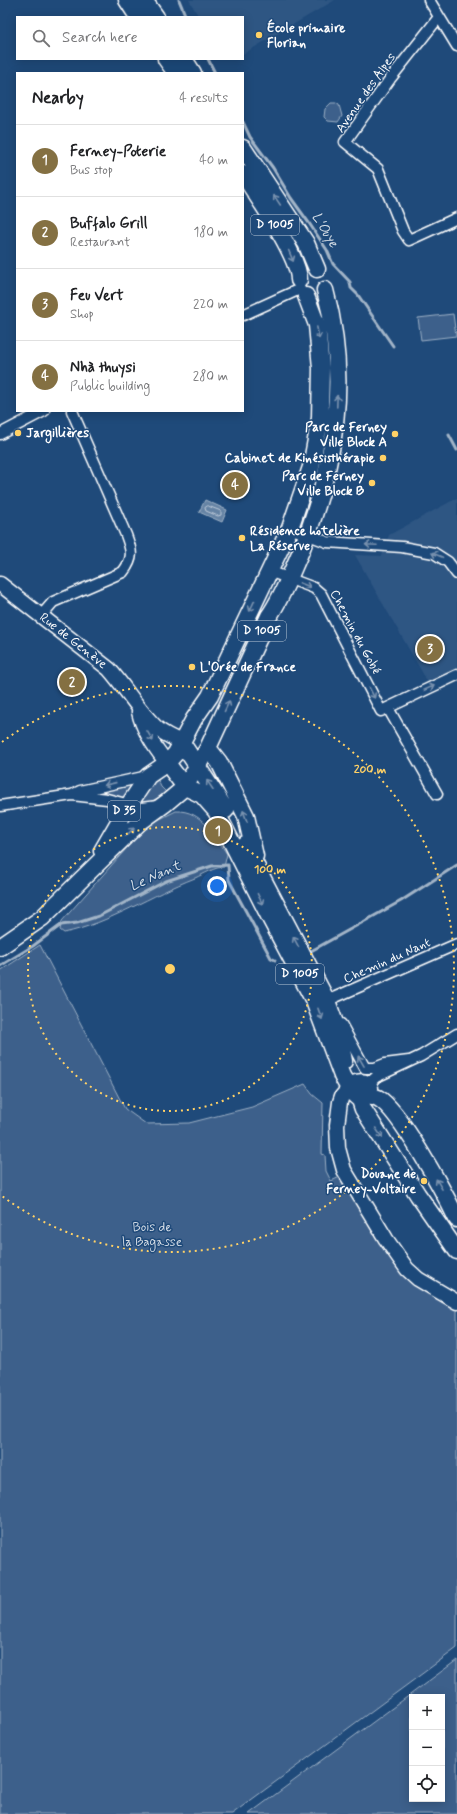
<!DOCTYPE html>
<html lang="en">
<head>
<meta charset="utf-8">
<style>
  body { margin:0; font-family:Mynerve,sans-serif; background:#f2f2f2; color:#202124 }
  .controls { position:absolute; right:12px; bottom:12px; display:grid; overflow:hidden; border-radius:0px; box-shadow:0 2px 10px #0003 }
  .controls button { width:36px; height:36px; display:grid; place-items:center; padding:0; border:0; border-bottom:1px solid #e0e0e0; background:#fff; color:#202124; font:20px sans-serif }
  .you { position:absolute; left:217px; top:886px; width:14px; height:14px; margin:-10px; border:3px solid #fff; border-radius:50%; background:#1a73e8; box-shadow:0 0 0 6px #1a73e833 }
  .badge { display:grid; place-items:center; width:26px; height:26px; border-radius:50%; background:#847042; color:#fff; font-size:13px; font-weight:700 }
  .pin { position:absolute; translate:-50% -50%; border:2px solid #fff; box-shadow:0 1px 4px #0006 }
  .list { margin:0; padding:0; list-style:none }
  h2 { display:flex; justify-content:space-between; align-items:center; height:52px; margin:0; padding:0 16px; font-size:17px }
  h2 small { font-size:13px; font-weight:400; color:#757577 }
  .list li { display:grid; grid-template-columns:26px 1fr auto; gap:12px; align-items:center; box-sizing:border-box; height:72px; padding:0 16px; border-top:1px solid #e0e0e0 }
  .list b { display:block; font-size:15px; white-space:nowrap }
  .list p { margin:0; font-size:13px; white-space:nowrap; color:#757577 }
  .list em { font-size:13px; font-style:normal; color:#757577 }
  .icon { flex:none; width:22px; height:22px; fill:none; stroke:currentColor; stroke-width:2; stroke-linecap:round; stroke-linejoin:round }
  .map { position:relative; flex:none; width:457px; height:1814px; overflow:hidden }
  .search { position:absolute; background:#fff; box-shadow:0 2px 10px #0003; left:16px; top:16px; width:228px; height:44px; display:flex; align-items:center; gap:10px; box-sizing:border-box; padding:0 14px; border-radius:0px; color:#757577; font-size:15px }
  .panel { position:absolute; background:#fff; box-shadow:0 2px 10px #0003; left:16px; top:72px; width:228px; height:340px; border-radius:0px }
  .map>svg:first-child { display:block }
  .built { fill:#2e5683 }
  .green { fill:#3c618b; stroke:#9eb0c5; fill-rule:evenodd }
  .water { fill:#6583a4; stroke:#a3b5c8 }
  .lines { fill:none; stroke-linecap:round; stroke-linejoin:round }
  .shore { stroke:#c1cddb; stroke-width:1 }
  .stream { stroke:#a3b5c8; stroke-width:3 }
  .street-casing { stroke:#fff; stroke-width:13 }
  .secondary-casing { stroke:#fff; stroke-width:17 }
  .primary-casing { stroke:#fff; stroke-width:19 }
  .street { stroke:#1f4a7a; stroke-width:10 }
  .secondary { stroke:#1f4a7a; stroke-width:14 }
  .primary { stroke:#1f4a7a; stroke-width:16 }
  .oneway { stroke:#7992af }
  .ring { fill:none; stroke:#ffd166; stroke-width:2; stroke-dasharray:2 4 }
  .poi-dot { fill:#ffd166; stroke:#1f4a7a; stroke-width:1.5 }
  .labels { text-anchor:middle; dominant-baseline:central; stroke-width:3; stroke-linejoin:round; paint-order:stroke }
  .shield { fill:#1f4a7a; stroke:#bcc9d7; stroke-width:1 }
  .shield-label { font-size:12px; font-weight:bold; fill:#fff }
  .poi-label { font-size:13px; font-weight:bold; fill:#fff; stroke:#1f4a7a; text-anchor:start }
  .street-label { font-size:13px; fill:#fff; stroke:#1f4a7a }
  .park-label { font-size:13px; fill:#d8dfe8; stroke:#1f4a7a }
  .water-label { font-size:14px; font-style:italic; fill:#d8e0e8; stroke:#1f4a7a }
  .centre { fill:#ffd166; stroke:#1f4a7a; stroke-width:2 }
  .ring-label { font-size:12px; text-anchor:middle; font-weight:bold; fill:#ffd166; stroke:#1f4a7a; stroke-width:3; stroke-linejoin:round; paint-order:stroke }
</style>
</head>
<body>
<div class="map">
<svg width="457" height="1814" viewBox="0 0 457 1814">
  <rect width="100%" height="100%" fill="#1f4a7a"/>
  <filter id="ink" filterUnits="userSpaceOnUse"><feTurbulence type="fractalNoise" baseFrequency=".025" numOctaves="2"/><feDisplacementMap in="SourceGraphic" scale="8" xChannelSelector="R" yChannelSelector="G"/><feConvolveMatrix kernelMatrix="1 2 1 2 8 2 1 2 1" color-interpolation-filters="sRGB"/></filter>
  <g filter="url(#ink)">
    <path class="built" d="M 189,0 L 335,0 L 243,54 L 243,17 L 199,17 Z
      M 457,498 L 457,682 L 434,693 L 355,555 L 382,556 L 389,535 Z"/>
    <path class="green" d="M 331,103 L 336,103 L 339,105 L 342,116 L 338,122 L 328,121 L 324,117 L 325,109 Z
      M 453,314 L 456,336 L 421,340 L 418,318 Z
      M 156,776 L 161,787 L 167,793 L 150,802 L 138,803 Z
      M 137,781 L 126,801 L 83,793 Z
      M 176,811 C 202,810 214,835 227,854 L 224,867 C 215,867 204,874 195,878 C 151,895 110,923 64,933 L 60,930 L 62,921 L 142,831 L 154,822 Z
      M 40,945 L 125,1109 L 146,1124 L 189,1123 L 252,1107 L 305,1084 L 312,1094 L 323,1103 L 322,1154 L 325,1155 L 326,1171 L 331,1181 L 340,1177 L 399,1269 L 414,1284 L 426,1293 L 457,1310 L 457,1648 L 232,1814 L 0,1814 L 0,971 Z
      M 457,1660 L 457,1814 L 249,1814 ZM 412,1697 L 442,1697 L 442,1799 L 412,1799 Z"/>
    <path class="water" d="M 205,500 L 227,510 L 222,522 L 199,512 Z"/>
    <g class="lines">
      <path class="shore" d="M 208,506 L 221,511 L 221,515 L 218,516 L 206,511 L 205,508 Z"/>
      <path class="stream" d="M 179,0 L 186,17
        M 208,59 L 215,73
        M 243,122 L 250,137 L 273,168 L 291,198 L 309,223 L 327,250 L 333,264 L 350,282 L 351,288 L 358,295 L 393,346
        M 449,435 L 457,450
        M 311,951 L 401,901 L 457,865
        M 0,966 L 33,946 L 61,925 L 77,923 L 99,916 L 166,881 L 212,866 L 228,865 L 229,880 L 271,958 L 275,960"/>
      <defs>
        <path id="street" d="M 429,0 L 457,46
          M 439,17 L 390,79 L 345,142 L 378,169 L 403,231 L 409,240 L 457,218
          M 243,315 L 300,289
          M 0,434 L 44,411
          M 290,528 L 327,542 L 402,547 L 434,553 L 448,562 L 457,574
          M 269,571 L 314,588 L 321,594 L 381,711 L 457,675
          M 41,616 L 53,602 L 123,572 C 134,558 132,551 126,535 L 72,411
          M 388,708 L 437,794
          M 148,776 L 80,791 L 72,795 L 107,799 L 141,808 L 158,806
          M 0,806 L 72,795
          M 330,1006 L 327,1001 L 331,999 L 457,944
          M 341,1024 L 365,1068 L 375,1068 L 385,1064 L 409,1061
          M 368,1084 L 376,1077 L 421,1056 L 457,1034"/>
        <path id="secondary" d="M 0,584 L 109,669 C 126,688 139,712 158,729 C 165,735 174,738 182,743
          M 139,712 C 143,730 155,748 167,763
          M 349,1088 L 342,1096 L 340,1102 L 337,1125 L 338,1148 L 344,1170 L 386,1239 L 407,1269 L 418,1279 L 457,1302"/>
        <path id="primary" d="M 127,0 L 138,17
          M 144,0 L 156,17
          M 166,59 L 176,73
          M 184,59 L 193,73
          M 243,148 L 306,243 L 317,269
          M 243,174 C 257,196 299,256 299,280
          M 182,743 L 226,810
          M 208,748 L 219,762 L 246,816 L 255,856
          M 167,763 L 185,787 L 202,795 L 216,811 L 271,920 L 314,1001 L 342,1076 L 351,1092 L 360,1100 L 363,1109 L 418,1195 L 457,1251
          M 245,845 L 327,1001 L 339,1034 L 344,1061
          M 102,851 L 128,806 L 148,776 L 167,763 L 176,753 L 194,719 L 210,696 L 290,528 L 311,467 L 320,418 L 321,368 L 317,325 L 306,296
          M 0,947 L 42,918 L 140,822 L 166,803 L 185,787 L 208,748 L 269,616 C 283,596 291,573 301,551 C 335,466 350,380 325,290
          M 349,1088 C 354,1082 361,1081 368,1084 L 370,1088 L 369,1095 L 361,1099
          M 369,1095 C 372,1096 375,1097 378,1098 C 400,1110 445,1194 457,1219"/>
      </defs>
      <use href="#street" class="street-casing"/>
      <use href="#secondary" class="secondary-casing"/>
      <use href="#primary" class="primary-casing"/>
      <use href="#street" class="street"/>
      <use href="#secondary" class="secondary"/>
      <use href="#primary" class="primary"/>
    </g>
    <defs><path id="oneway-shaft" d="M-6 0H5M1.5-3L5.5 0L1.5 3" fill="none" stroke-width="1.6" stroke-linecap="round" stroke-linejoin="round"/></defs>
    <g class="oneway">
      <use href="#oneway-shaft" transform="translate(277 200) rotate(-124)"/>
      <use href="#oneway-shaft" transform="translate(291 256) rotate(67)"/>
      <use href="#oneway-shaft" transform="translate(318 333) rotate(79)"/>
      <use href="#oneway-shaft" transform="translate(337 401) rotate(-88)"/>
      <use href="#oneway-shaft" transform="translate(371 545) rotate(-177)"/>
      <use href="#oneway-shaft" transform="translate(437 555) rotate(-157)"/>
      <use href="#oneway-shaft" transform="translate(305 585) rotate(21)"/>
      <use href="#oneway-shaft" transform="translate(252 606) rotate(115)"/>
      <use href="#oneway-shaft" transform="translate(429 688) rotate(-25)"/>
      <use href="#oneway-shaft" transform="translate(372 693) rotate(63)"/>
      <use href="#oneway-shaft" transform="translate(227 706) rotate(-65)"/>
      <use href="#oneway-shaft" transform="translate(150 736) rotate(60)"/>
      <use href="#oneway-shaft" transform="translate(110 784) rotate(167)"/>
      <use href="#oneway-shaft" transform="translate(210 785) rotate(-124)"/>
      <use href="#oneway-shaft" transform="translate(245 816) rotate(-110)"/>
      <use href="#oneway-shaft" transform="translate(130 832) rotate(-44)"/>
      <use href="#oneway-shaft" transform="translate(260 899) rotate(64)"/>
      <use href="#oneway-shaft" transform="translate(296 942) rotate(-118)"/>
      <use href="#oneway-shaft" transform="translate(320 1014) rotate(70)"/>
      <use href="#oneway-shaft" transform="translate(361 1061) rotate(-120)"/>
      <use href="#oneway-shaft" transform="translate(379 1133) rotate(56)"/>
      <use href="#oneway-shaft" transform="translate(439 1184) rotate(-120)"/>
    </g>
  </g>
  <g class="ring">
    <circle cx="170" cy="969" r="142"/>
    <path d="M2 742A283 283 0 1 1 2 1196"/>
  </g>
  <g class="poi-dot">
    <circle cx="259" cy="35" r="4"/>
    <circle cx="18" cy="433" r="4"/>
    <circle cx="395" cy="434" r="4"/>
    <circle cx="383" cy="458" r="4"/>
    <circle cx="372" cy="483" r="4"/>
    <circle cx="242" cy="538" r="4"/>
    <circle cx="192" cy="667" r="4"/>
    <circle cx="424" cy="1181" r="4"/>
  </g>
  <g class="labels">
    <g class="shield">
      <rect x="251" y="215" width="48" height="20" rx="3"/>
      <rect x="238" y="621" width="48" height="20" rx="3"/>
      <rect x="108" y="801" width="32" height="20" rx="3"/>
      <rect x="276" y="964" width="48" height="20" rx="3"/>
    </g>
    <g class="shield-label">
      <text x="275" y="225">D 1005</text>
      <text x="262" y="631">D 1005</text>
      <text x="124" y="811">D 35</text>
      <text x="300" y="974">D 1005</text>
    </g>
    <g class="poi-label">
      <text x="267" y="28">École primaire<tspan x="267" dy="15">Florian</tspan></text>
      <text x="387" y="427" text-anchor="end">Parc de Ferney<tspan x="387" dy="15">Ville Block A</tspan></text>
      <text x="26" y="433">Jargillières</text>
      <text x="375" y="458" text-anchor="end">Cabinet de Kinésisthérapie</text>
      <text x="364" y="476" text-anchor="end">Parc de Ferney<tspan x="364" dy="15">Ville Block B</tspan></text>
      <text x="250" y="531">Résidence hotelière<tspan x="250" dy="15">La Réserve</tspan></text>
      <text x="200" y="667">L'Orée de France</text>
      <text x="416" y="1174" text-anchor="end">Douane de<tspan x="416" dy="15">Ferney-Voltaire</tspan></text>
    </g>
    <g class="street-label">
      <text transform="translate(366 93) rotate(-55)">Avenue des Alpes</text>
      <text transform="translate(355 632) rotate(62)">Chemin du Gobé</text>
      <text transform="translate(73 641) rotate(38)">Rue de Genève</text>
      <text transform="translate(387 961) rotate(-24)">Chemin du Nant</text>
    </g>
    <g class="park-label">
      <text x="152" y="1227">Bois de<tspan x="152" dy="15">la Bagasse</tspan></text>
    </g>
    <g class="water-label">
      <text transform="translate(325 230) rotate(59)">L'Ouye</text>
      <text transform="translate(155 876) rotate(-24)">Le Nant</text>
    </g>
  </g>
  <circle cx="170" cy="969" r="6" class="centre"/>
  <g class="ring-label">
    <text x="370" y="773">200 m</text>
    <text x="270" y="873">100 m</text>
  </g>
</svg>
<div class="controls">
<button>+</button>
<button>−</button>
<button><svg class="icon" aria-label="locate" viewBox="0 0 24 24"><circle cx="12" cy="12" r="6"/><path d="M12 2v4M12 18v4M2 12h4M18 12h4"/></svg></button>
</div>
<div class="you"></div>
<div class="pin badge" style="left:218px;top:831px">1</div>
<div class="pin badge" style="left:72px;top:682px">2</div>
<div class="pin badge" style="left:430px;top:649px">3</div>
<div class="pin badge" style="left:235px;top:485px">4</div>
<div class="search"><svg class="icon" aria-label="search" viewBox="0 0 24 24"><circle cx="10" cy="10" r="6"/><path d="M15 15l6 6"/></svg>Search here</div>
<section class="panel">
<h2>Nearby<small>4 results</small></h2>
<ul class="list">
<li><span class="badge">1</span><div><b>Ferney-Poterie</b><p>Bus stop</p></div><em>40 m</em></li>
<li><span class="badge">2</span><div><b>Buffalo Grill</b><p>Restaurant</p></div><em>180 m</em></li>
<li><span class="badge">3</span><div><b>Feu Vert</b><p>Shop</p></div><em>220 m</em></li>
<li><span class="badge">4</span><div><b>Nhà thuysi</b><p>Public building</p></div><em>280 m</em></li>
</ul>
</section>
</div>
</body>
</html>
